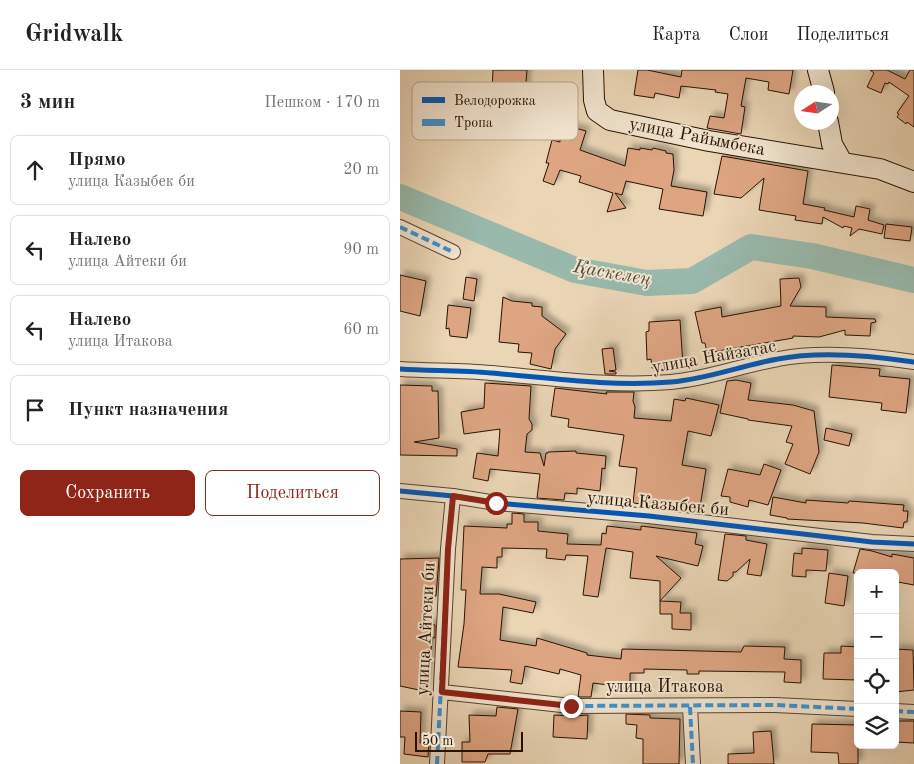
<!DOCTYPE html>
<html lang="ru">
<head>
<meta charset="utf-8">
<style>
  body { margin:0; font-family:"Old Standard TT",serif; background:#f2f2f2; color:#222 }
  .controls { position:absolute; right:15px; bottom:15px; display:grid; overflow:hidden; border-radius:8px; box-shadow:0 5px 20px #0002 }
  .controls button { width:45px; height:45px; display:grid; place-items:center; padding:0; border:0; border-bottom:1px solid #e0e0e0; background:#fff; color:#222; font:25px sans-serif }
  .compass { position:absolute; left:394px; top:15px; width:45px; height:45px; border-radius:50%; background:#fff; box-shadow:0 5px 20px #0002; rotate:258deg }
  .scale { position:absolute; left:15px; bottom:12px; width:108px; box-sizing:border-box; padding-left:5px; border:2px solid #281200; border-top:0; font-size:14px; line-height:18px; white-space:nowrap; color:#281200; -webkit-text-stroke:4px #f1e4cf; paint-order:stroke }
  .stop { position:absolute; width:15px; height:15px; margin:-11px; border:4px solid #8f2418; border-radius:50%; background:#fff }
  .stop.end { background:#8f2418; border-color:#fff; box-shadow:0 1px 5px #0008 }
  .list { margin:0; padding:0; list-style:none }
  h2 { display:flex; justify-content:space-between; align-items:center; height:65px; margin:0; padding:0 20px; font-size:21px }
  h2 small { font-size:16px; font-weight:400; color:#767676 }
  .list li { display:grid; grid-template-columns:32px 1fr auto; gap:15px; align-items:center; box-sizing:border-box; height:70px; margin:0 10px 10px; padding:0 10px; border:1px solid #e0e0e0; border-radius:8px }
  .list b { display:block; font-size:19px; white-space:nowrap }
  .list p { margin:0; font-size:16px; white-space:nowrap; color:#767676 }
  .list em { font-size:16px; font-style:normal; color:#767676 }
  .actions { display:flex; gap:10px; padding:15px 20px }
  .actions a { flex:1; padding:11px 0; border:1px solid #8f2418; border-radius:8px; text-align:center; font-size:18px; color:#8f2418 }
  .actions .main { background:#8f2418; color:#fff }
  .icon { flex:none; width:28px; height:28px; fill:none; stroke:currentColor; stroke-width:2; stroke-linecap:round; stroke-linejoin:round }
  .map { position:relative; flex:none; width:514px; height:694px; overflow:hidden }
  header { display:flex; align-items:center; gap:30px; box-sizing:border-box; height:70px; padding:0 25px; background:#fff; border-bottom:1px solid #e0e0e0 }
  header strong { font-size:24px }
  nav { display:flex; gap:28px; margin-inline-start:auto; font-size:18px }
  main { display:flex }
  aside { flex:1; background:#fff }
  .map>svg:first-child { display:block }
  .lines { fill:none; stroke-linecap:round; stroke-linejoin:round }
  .river { stroke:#98b9ac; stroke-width:26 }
  .building { fill:#dea583; stroke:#281200; filter:url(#shadow) }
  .street-casing { stroke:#58432d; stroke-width:16 }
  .secondary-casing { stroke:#281200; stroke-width:22 }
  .street { stroke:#f1e4cf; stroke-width:14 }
  .secondary { stroke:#f1e4cf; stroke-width:20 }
  .quiet { stroke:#3c92d0; stroke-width:4; stroke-dasharray:8 4; stroke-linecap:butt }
  .cycleway-casing { stroke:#f1e4cf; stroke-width:8 }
  .cycleway { stroke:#0057b8; stroke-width:5 }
  .route { stroke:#8f2418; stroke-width:6 }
  .labels { text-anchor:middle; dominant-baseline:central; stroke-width:4; stroke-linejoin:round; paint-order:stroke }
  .street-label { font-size:18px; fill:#281200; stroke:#f1e4cf }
  .water-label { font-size:19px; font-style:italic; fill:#4f4c3c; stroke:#f1e4cf }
  .key { fill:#f1e4cf; stroke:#b5a591; stroke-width:1 }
  .key-label { font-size:14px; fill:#281200 }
</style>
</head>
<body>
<header>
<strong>Gridwalk</strong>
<nav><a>Карта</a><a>Слои</a><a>Поделиться</a></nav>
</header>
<main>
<aside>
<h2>3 мин<small>Пешком · 170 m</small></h2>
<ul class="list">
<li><svg class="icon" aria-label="ahead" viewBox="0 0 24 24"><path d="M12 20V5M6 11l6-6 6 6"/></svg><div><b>Прямо</b><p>улица Казыбек би</p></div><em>20 m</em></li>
<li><svg class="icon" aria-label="left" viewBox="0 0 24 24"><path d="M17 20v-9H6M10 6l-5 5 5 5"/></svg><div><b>Налево</b><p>улица Айтеки би</p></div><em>90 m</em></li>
<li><svg class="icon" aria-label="left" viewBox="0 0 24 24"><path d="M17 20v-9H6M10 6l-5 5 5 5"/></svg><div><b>Налево</b><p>улица Итакова</p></div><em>60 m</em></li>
<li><svg class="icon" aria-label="arrive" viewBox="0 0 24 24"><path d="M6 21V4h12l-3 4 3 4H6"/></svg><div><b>Пункт назначения</b></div></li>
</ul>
<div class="actions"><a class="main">Сохранить</a><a>Поделиться</a></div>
</aside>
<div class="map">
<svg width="514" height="694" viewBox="0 0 514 694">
  <defs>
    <filter id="shadow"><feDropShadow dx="4.5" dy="-4.5" stdDeviation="2.5" flood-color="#0004"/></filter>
  </defs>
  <rect width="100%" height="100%" fill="#ead5b5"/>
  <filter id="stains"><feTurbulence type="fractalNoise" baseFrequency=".004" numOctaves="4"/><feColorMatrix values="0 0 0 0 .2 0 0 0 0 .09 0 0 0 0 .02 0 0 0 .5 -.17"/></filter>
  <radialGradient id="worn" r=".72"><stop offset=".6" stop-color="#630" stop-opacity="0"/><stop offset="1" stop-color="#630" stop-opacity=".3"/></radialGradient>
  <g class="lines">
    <path class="river" d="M 0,127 L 175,200 L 247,213 L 292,211 L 351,177 L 412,186 L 514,210"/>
  </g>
  <path class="building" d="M 93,0 L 127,0 L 125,23 L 92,21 Z
    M 238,0 L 247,0 L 281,7 L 282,0 L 393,0 L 389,24 L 368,20 L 369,12 L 346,8 L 341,36 L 345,37 L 341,64 L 307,58 L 310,46 L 324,48 L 328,24 L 315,22 L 316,20 L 281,16 L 279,28 L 255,23 L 254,28 L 234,25 Z
    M 470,0 L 487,0 L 505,9 L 510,0 L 514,0 L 514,57 L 507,52 L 506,54 L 497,47 L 499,44 L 497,43 L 509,26 L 489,12 L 488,14 L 485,13 L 481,23 L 467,17 L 474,3 Z
    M 160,54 L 186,61 L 180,80 L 225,96 L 228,78 L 240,80 L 240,78 L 252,80 L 253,78 L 266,81 L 266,83 L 273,84 L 274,100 L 271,116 L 307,122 L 303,146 L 259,139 L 263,119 L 226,111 L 222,125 L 215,123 L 226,138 L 207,142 L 213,123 L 179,112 L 181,106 L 160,100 L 154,115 L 143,111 L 149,93 L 146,93 L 152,70 L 160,72 Z
    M 322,86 L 408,101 L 403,134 L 425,138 L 424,140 L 454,147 L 456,136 L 470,139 L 468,150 L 484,155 L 482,164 L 459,159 L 450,166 L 452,158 L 444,156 L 443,158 L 423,147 L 422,154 L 395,150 L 396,146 L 359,140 L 364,108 L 341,128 L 314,124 Z
    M 486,154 L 512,157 L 510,171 L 484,168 Z
    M 0,205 L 26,211 L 20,246 L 0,241 Z
    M 66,207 L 77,209 L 74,231 L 63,229 Z
    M 399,208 L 401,217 L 390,236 L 426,237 L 426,247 L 475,249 L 476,252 L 471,253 L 470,266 L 445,265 L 445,260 L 419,267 L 393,266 L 393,268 L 307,283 L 305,273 L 302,273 L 295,242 L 321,237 L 322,247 L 381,236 L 380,209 Z
    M 103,227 L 112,231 L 132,233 L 132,236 L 142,237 L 142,246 L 166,264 L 155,279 L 151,299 L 130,294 L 132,283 L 118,282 L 119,274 L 99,272 Z
    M 48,235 L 71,238 L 67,268 L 50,266 L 49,258 L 46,259 Z
    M 280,250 L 283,296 L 252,298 L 251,289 L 247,290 L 246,262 L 249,261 L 249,252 Z
    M 213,278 L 216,300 L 209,301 L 216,302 L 216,304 L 205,304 L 202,279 Z
    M 432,295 L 480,299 L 479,306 L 510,309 L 506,343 L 481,340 L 482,333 L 429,327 Z
    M 336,310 L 351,313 L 348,330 L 393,335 L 414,341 L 419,382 L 410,404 L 385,394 L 393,374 L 386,372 L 392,356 L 348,350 L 348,349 L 320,343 L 327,311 Z
    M 85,313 L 131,316 L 129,349 L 132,354 L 132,360 L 127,364 L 125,382 L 140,383 L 144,396 L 146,383 L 148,383 L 148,382 L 176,381 L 176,383 L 206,386 L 205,399 L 202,398 L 200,421 L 177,418 L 177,424 L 165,423 L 164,430 L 137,428 L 140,404 L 90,399 L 88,411 L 73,408 L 77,383 L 98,386 L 100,359 L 64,364 L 61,342 L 84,338 Z
    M 0,315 L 32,316 L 32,321 L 38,321 L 39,368 L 14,372 L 57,379 L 57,386 L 0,385 Z
    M 155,318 L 207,324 L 206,322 L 234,322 L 233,331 L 235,337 L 234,348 L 271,351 L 274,329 L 285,331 L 286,328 L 319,335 L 311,366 L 288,361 L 282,395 L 306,399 L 300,437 L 252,430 L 251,435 L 233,433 L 237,398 L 219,396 L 224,365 L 168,357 L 169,349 L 151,346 Z
    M 426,358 L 452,364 L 449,376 L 424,370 Z
    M 364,394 L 381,400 L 368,435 L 349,430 L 348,437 L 330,432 L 330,427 L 321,426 L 328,399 L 360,405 Z
    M 373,427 L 406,433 L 406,430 L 448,433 L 449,431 L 504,435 L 503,441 L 508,441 L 507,452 L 504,452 L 503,458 L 463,453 L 387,449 L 387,448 L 370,445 Z
    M 112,443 L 124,444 L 124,452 L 138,452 L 138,461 L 168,464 L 167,474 L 201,475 L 202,463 L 206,464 L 207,456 L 241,460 L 241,456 L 297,463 L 295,474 L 303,476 L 298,496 L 256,486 L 281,508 L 260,531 L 260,511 L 230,508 L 233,482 L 206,478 L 198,527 L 183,525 L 188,486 L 166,485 L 165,490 L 146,488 L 147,479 L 102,478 L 102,487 L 97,487 L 97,498 L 82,497 L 80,524 L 99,524 L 136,532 L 133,543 L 103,537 L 100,570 L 136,576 L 137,568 L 187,583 L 187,585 L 221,589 L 222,579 L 341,582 L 344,576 L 385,577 L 384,589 L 401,590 L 401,613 L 384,612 L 385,602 L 299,601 L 299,604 L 287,604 L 287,600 L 244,599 L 244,603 L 230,603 L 230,618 L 216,618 L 216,616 L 193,613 L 191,627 L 178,627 L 181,605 L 160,599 L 159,604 L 125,596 L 122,614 L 110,612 L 112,600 L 58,597 L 64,554 L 66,520 L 61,520 L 64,456 L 107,458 L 107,454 L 112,454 Z
    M 325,464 L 346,466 L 346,470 L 367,474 L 361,506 L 347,504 L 350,489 L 336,502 L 333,502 L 333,506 L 327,511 L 318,510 Z
    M 402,478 L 428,480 L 426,501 L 406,500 L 406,507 L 392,506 L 394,483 L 402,484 Z
    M 460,479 L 472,481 L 492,487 L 492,484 L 514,488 L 514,515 L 498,512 L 498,510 L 495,510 L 495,503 L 453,503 Z
    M 39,488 L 36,526 L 33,526 L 33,530 L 24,530 L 22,553 L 35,555 L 35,568 L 33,567 L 24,621 L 0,616 L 0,489 Z
    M 429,503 L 448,506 L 444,536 L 425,533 Z
    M 260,531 L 281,532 L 280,543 L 291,543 L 291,560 L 272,559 L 272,544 L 260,544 Z
    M 441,576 L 458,577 L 458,610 L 423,609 L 424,583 L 441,583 Z
    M 495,579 L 513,580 L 514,620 L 495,622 Z
    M 97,637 L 118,639 L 110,684 L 88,684 L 85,692 L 62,692 L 62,672 L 70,672 L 69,645 L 96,646 Z
    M 0,641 L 21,642 L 20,673 L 29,673 L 28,687 L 4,684 L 5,667 L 0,667 Z
    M 226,644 L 250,645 L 250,648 L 280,649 L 279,694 L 243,694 L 243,669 L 236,668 L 237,655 L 226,654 Z
    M 154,645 L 175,646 L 188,645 L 187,669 L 153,667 Z
    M 495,651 L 514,651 L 514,673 L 495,672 Z
    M 412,654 L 458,655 L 458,694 L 439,694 L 438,683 L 411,682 Z
    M 371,661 L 374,694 L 328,694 L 328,684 L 354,683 L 353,662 Z"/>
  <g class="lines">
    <defs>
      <path id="street" d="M 0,157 L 53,182
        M 0,299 C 30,301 61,300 91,303 C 150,308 211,317 271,312 C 308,309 343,295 378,289 C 418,281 474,286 514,292
        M 0,421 L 53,426 L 96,433 L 249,446 L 472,472 L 514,474
        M 42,622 L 171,636 L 375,635 L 458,639
        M 290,637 L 293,694
        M 495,641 L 514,642
        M 37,694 L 48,479 L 53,426"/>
      <path id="secondary" d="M 193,0 L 194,30 L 197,41 L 210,50 L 309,71 L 480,99 L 514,112
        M 418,0 L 424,22
        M 428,52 L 432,74 L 442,92"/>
    </defs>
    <use href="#street" class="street-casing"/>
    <use href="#secondary" class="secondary-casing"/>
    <use href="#street" class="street"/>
    <use href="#secondary" class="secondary"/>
    <path class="quiet" d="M 0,157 L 53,182
      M 42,622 L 171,636 L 375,635 L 458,639
      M 290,637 L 293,694
      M 495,641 L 514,642
      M 37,694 L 48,479 L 53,426"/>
    <defs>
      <path id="cycleway" d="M 0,299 C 30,301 61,300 91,303 C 150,308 211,317 271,312 C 308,309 343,295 378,289 C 418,281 474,286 514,292
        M 0,421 L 53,426 L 96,433 L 249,446 L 472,472 L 514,474"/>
    </defs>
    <use href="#cycleway" class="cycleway-casing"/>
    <use href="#cycleway" class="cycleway"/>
  </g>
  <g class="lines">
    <path class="route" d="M 96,433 L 53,426 L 48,479 L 42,622 L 171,636"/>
  </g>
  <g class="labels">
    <g class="street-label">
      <text transform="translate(297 67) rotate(11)">улица Райымбека</text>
      <text transform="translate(314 287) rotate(-10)">улица Найзатас</text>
      <text transform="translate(258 434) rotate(5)">улица Казыбек би</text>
      <text transform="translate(26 559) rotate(-87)">улица Айтеки би</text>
      <text x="265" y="617">улица Итакова</text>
    </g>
    <g class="water-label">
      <text transform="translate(212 204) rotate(10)">Қаскелең</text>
    </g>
  </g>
  <rect x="12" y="12" width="166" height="58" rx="8" class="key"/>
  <rect x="22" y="27" width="23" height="6" fill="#0057b8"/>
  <rect x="22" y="49" width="23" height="7" fill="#3c92d0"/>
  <g class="key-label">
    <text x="54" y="35">Велодорожка</text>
    <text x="54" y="57">Тропа</text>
  </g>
  <rect width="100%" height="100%" filter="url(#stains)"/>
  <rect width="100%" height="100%" fill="url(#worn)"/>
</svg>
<div class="controls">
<button>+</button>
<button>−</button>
<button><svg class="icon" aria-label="locate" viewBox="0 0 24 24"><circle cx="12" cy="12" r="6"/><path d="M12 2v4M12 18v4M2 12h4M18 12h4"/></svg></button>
<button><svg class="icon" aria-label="layers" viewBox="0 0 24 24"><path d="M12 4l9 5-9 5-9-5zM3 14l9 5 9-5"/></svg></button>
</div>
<svg class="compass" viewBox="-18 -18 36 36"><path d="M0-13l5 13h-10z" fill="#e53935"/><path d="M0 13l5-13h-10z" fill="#767676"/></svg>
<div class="scale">50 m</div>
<div class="stop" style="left:96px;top:433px"></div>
<div class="stop end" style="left:171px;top:636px"></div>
</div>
</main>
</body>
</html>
